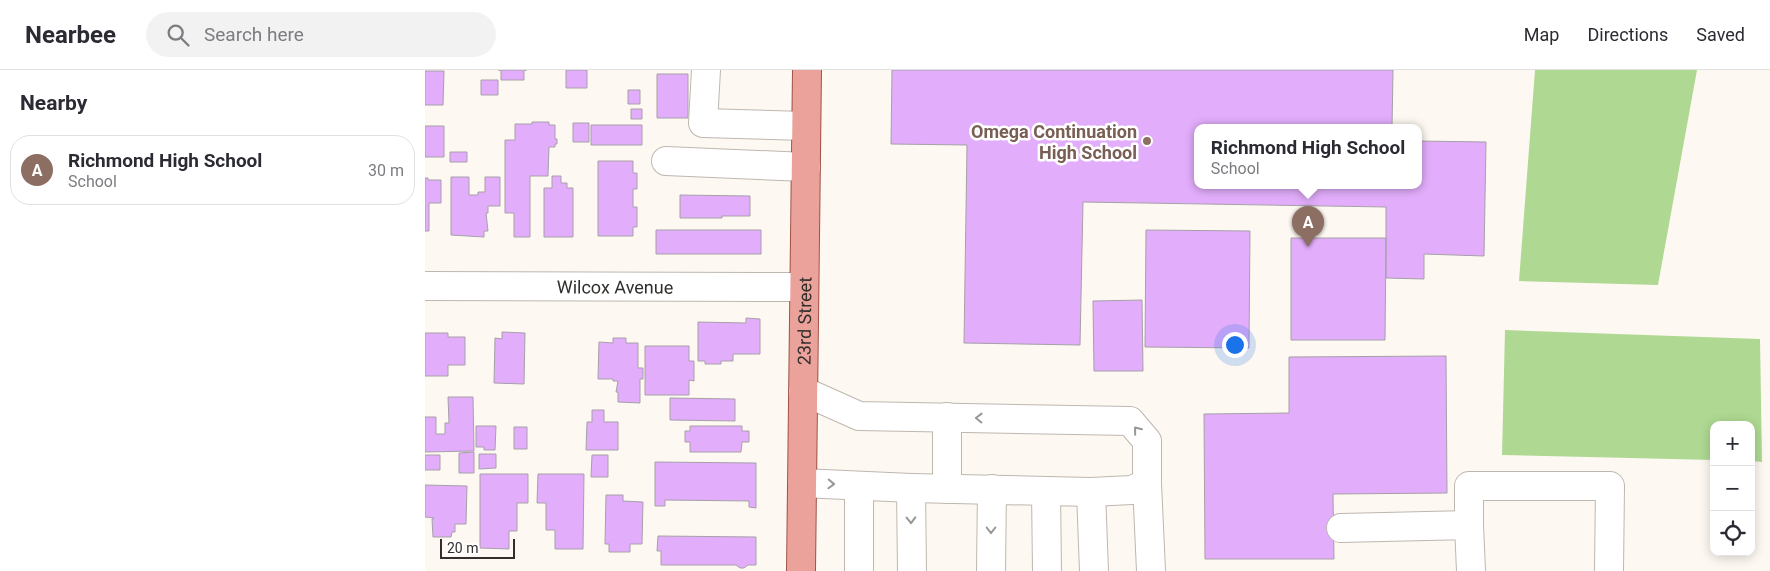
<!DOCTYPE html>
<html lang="en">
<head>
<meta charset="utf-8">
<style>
  body { margin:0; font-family:Roboto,sans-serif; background:#f2f2f3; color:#2b2b33 }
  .controls { position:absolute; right:15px; bottom:15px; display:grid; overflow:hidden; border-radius:10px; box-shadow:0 2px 12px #0003 }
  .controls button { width:45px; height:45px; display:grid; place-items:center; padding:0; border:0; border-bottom:1px solid #e1e1e2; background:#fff; color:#2b2b33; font:25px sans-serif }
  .scale { position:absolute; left:15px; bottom:12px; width:75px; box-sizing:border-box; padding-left:5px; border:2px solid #312e2c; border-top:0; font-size:14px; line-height:18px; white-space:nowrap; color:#312e2c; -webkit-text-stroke:4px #fff; paint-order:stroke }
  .you { position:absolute; left:809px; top:274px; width:18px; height:18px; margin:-12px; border:4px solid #fff; border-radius:50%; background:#1a73e8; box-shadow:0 0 0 8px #1a73e833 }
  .badge { display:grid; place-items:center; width:32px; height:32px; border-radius:50%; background:#1a73e8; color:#fff; font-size:16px; font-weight:700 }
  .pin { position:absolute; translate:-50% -41px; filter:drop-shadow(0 1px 2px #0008) }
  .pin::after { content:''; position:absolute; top:26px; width:18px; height:15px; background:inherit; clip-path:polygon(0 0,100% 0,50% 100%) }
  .popup { position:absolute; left:769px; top:54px; width:228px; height:65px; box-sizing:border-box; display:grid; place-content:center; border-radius:10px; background:#fff; filter:drop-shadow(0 1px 4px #0005); font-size:16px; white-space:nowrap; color:#7c7c81 }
  .popup b { font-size:19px; color:#2b2b33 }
  .popup::after { content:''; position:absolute; left:50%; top:100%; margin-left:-10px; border:10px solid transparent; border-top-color:#fff }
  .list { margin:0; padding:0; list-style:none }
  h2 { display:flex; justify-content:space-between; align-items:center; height:65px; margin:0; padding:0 20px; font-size:21px }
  h2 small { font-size:16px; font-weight:400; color:#7c7c81 }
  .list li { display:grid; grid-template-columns:32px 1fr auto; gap:15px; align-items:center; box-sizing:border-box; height:70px; margin:0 10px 10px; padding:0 10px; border:1px solid #e1e1e2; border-radius:20px }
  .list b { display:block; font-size:19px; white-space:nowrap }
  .list p { margin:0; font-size:16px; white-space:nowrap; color:#7c7c81 }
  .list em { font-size:16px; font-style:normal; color:#7c7c81 }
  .icon { flex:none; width:28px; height:28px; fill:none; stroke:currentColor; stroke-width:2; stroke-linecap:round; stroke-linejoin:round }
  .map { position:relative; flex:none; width:1345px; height:501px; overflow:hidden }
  header { display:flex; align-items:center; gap:30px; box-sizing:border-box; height:70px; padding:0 25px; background:#fff; border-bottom:1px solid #e1e1e2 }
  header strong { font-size:24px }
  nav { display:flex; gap:28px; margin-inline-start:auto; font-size:18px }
  .search { width:350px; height:45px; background:#f2f2f3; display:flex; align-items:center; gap:12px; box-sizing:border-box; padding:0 18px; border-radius:28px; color:#7c7c81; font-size:19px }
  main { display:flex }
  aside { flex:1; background:#fff }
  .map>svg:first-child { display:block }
  .green { fill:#afd992 }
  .building { fill:#e2adfb; stroke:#a6a0a8 }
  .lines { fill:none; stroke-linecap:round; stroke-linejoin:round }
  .minor-casing { stroke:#beb7b0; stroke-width:30 }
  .major-casing { stroke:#a15147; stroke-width:30 }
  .minor { stroke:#fff; stroke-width:28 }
  .major { stroke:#eba29a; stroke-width:28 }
  .oneway { stroke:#989696 }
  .education-dot { fill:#8d6e63; stroke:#fff; stroke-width:2 }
  .labels { text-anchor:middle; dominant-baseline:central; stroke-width:5; stroke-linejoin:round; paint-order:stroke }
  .education-label { font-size:18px; font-weight:bold; fill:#785e54; stroke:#fff; text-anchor:end }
  .street-label { font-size:18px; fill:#312e2c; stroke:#fff }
</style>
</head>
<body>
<header>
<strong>Nearbee</strong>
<div class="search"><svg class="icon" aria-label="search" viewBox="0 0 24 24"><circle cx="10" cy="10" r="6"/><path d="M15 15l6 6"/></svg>Search here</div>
<nav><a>Map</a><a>Directions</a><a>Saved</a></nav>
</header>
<main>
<aside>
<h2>Nearby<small></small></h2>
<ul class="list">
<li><span class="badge" style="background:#8d6e63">A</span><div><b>Richmond High School</b><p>School</p></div><em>30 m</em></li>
</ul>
</aside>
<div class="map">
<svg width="1345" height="501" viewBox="0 0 1345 501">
  <rect width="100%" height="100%" fill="#fef8f2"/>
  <path class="green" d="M 1110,0 L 1272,0 L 1233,215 L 1094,211 Z
    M 1080,260 L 1335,269 L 1337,392 L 1326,391 L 1326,355 L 1289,355 L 1289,390 L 1077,385 Z"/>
  <path class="building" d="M 73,0 L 102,0 L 99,0 L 99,10 L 76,10 L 76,0 Z
    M 141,0 L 162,0 L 162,18 L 141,18 Z
    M 467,0 L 968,0 L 967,58 L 773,58 L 773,116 L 993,116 L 993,71 L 1061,72 L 1059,186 L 999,184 L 999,209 L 961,208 L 961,137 L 658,132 L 655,275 L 539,273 L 542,75 L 466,74 Z
    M 0,1 L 19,1 L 18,35 L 0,35 Z
    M 232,4 L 263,4 L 263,48 L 232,48 Z
    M 56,10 L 73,10 L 73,25 L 56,25 Z
    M 203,20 L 215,20 L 215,34 L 203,34 Z
    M 206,39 L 217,39 L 217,49 L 206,49 Z
    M 107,52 L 124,52 L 124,55 L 130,55 L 130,69 L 132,69 L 132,74 L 130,74 L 130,77 L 124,77 L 123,106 L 105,106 L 105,167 L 89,167 L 89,143 L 80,143 L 80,70 L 90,70 L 90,54 L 107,54 Z
    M 148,53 L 164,53 L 164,72 L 148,72 Z
    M 166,55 L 217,55 L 217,75 L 166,75 Z
    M 0,56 L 19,56 L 19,87 L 0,87 Z
    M 25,82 L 42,82 L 42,92 L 25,92 Z
    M 173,91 L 208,91 L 208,103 L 212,103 L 212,119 L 208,119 L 208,137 L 212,137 L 212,157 L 208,157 L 208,166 L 173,166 Z
    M 127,106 L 136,106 L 136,113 L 142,113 L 142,118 L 148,118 L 148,167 L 119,167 L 119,118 L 127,118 Z
    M 26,107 L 44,107 L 44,125 L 53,125 L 53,122 L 60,122 L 60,107 L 75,107 L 75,136 L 63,136 L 63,143 L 61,143 L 63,161 L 59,161 L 59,167 L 26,165 Z
    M 0,108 L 3,108 L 3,110 L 16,110 L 16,133 L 4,133 L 4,161 L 0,161 Z
    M 255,125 L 325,126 L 325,146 L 297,146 L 297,148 L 255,148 Z
    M 231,160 L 336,160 L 336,184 L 231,184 Z
    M 721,160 L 825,161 L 824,278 L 720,277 Z
    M 866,168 L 961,168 L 960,270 L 866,270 Z
    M 717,230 L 718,301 L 669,301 L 668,231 Z
    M 321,248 L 335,249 L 335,284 L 308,284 L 308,291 L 296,291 L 296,294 L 280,294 L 280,291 L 273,291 L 273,252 L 321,253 Z
    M 77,262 L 100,263 L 99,314 L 69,313 L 70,268 L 77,269 Z
    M 0,263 L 23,263 L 23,267 L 40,267 L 40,295 L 23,295 L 23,306 L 0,306 Z
    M 188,268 L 201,268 L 201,273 L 213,273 L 213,298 L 218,298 L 218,309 L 215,309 L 215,333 L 193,332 L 193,322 L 191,322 L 193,311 L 188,311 L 188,309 L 173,309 L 174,272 L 188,273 Z
    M 220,276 L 264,276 L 264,291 L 269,291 L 269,311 L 264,310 L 264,325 L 220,325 Z
    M 1021,286 L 1022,423 L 908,424 L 909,489 L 780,489 L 779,344 L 864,343 L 864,287 Z
    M 23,327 L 48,327 L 49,381 L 0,382 L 0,347 L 11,347 L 11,364 L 20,364 L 20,353 L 24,353 Z
    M 245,328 L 310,329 L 310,351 L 245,350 Z
    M 167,340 L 179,340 L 179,352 L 193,352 L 193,380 L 161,380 L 162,352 L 167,352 Z
    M 51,356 L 71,356 L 70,380 L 59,380 L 59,377 L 51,377 Z
    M 265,356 L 317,356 L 317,361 L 324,361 L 324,372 L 317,372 L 316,382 L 265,382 L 265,372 L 260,372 L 260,361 L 265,361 Z
    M 89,357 L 102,357 L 102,379 L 89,379 Z
    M 49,382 L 49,403 L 34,403 L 34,383 Z
    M 54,384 L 71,384 L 71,398 L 54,399 Z
    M 0,385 L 15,385 L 15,400 L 0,400 Z
    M 167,385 L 183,385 L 183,407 L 166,407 Z
    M 230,392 L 331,393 L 331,438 L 324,437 L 324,431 L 240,430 L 240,436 L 230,436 Z
    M 55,404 L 103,404 L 103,433 L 92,433 L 92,461 L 84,461 L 84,479 L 55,478 Z
    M 113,404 L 159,404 L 158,479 L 130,479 L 130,460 L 121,460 L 121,433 L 112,433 Z
    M 0,415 L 42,416 L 41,454 L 30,454 L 30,462 L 27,462 L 26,467 L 8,467 L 7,449 L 9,448 L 0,447 Z
    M 181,425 L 198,425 L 198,431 L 218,432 L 217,474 L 205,474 L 205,482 L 184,482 L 184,474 L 180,474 Z
    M 233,466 L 331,467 L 331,495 L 323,495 L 319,498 L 315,498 L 311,495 L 236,495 L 236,481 L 232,481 Z"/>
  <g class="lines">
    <defs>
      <g id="minor">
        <path d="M 281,0 L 278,53 L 381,56"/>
        <path d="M 241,91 L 381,97"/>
        <path id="s1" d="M 0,216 L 379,217"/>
        <path d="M 378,321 L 434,346 L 705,351 L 722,371 L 722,413 L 707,420 L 666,422 L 486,418"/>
        <path d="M 522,347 L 522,419"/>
        <path d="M 377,413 L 486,418 L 487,501"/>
        <path d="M 722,413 L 726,501"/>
        <path d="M 621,421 L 622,501"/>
        <path d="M 666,422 L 669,501"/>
        <path d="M 1044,455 L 1044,416 L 1185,416 L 1184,501"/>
        <path d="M 916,458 L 1044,455 L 1046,501"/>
        <path d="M 434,501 L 434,416"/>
        <path d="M 566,501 L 567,419"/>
      </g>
      <g id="major">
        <path id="s2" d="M 376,501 L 382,0"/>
      </g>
    </defs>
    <use href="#minor" class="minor-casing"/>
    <use href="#major" class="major-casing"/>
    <use href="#minor" class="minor"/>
    <use href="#major" class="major"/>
  </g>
  <defs><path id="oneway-chevron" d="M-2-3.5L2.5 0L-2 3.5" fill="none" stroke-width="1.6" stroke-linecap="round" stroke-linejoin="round" transform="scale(1.25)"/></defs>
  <g class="oneway">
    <use href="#oneway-chevron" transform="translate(554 348) rotate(-179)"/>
    <use href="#oneway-chevron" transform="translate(712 360) rotate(-129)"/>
    <use href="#oneway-chevron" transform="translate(406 414) rotate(2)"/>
    <use href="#oneway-chevron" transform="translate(486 450) rotate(89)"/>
    <use href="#oneway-chevron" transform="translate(566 460) rotate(90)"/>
  </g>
  <circle class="education-dot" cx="722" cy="71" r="5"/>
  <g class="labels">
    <g class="education-label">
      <text x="712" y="61">Omega Continuation<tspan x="712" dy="21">High School</tspan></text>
    </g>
    <g class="street-label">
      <text stroke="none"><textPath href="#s1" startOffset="190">Wilcox Avenue</textPath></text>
      <text stroke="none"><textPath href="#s2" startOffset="250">23rd Street</textPath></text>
    </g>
  </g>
</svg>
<div class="controls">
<button>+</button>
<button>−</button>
<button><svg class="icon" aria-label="locate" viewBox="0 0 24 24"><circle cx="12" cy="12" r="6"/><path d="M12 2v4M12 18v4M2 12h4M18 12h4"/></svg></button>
</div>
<div class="scale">20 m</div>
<div class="you"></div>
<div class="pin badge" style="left:883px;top:177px;background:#8d6e63">A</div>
<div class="popup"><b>Richmond High School</b>School</div>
</div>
</main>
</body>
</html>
